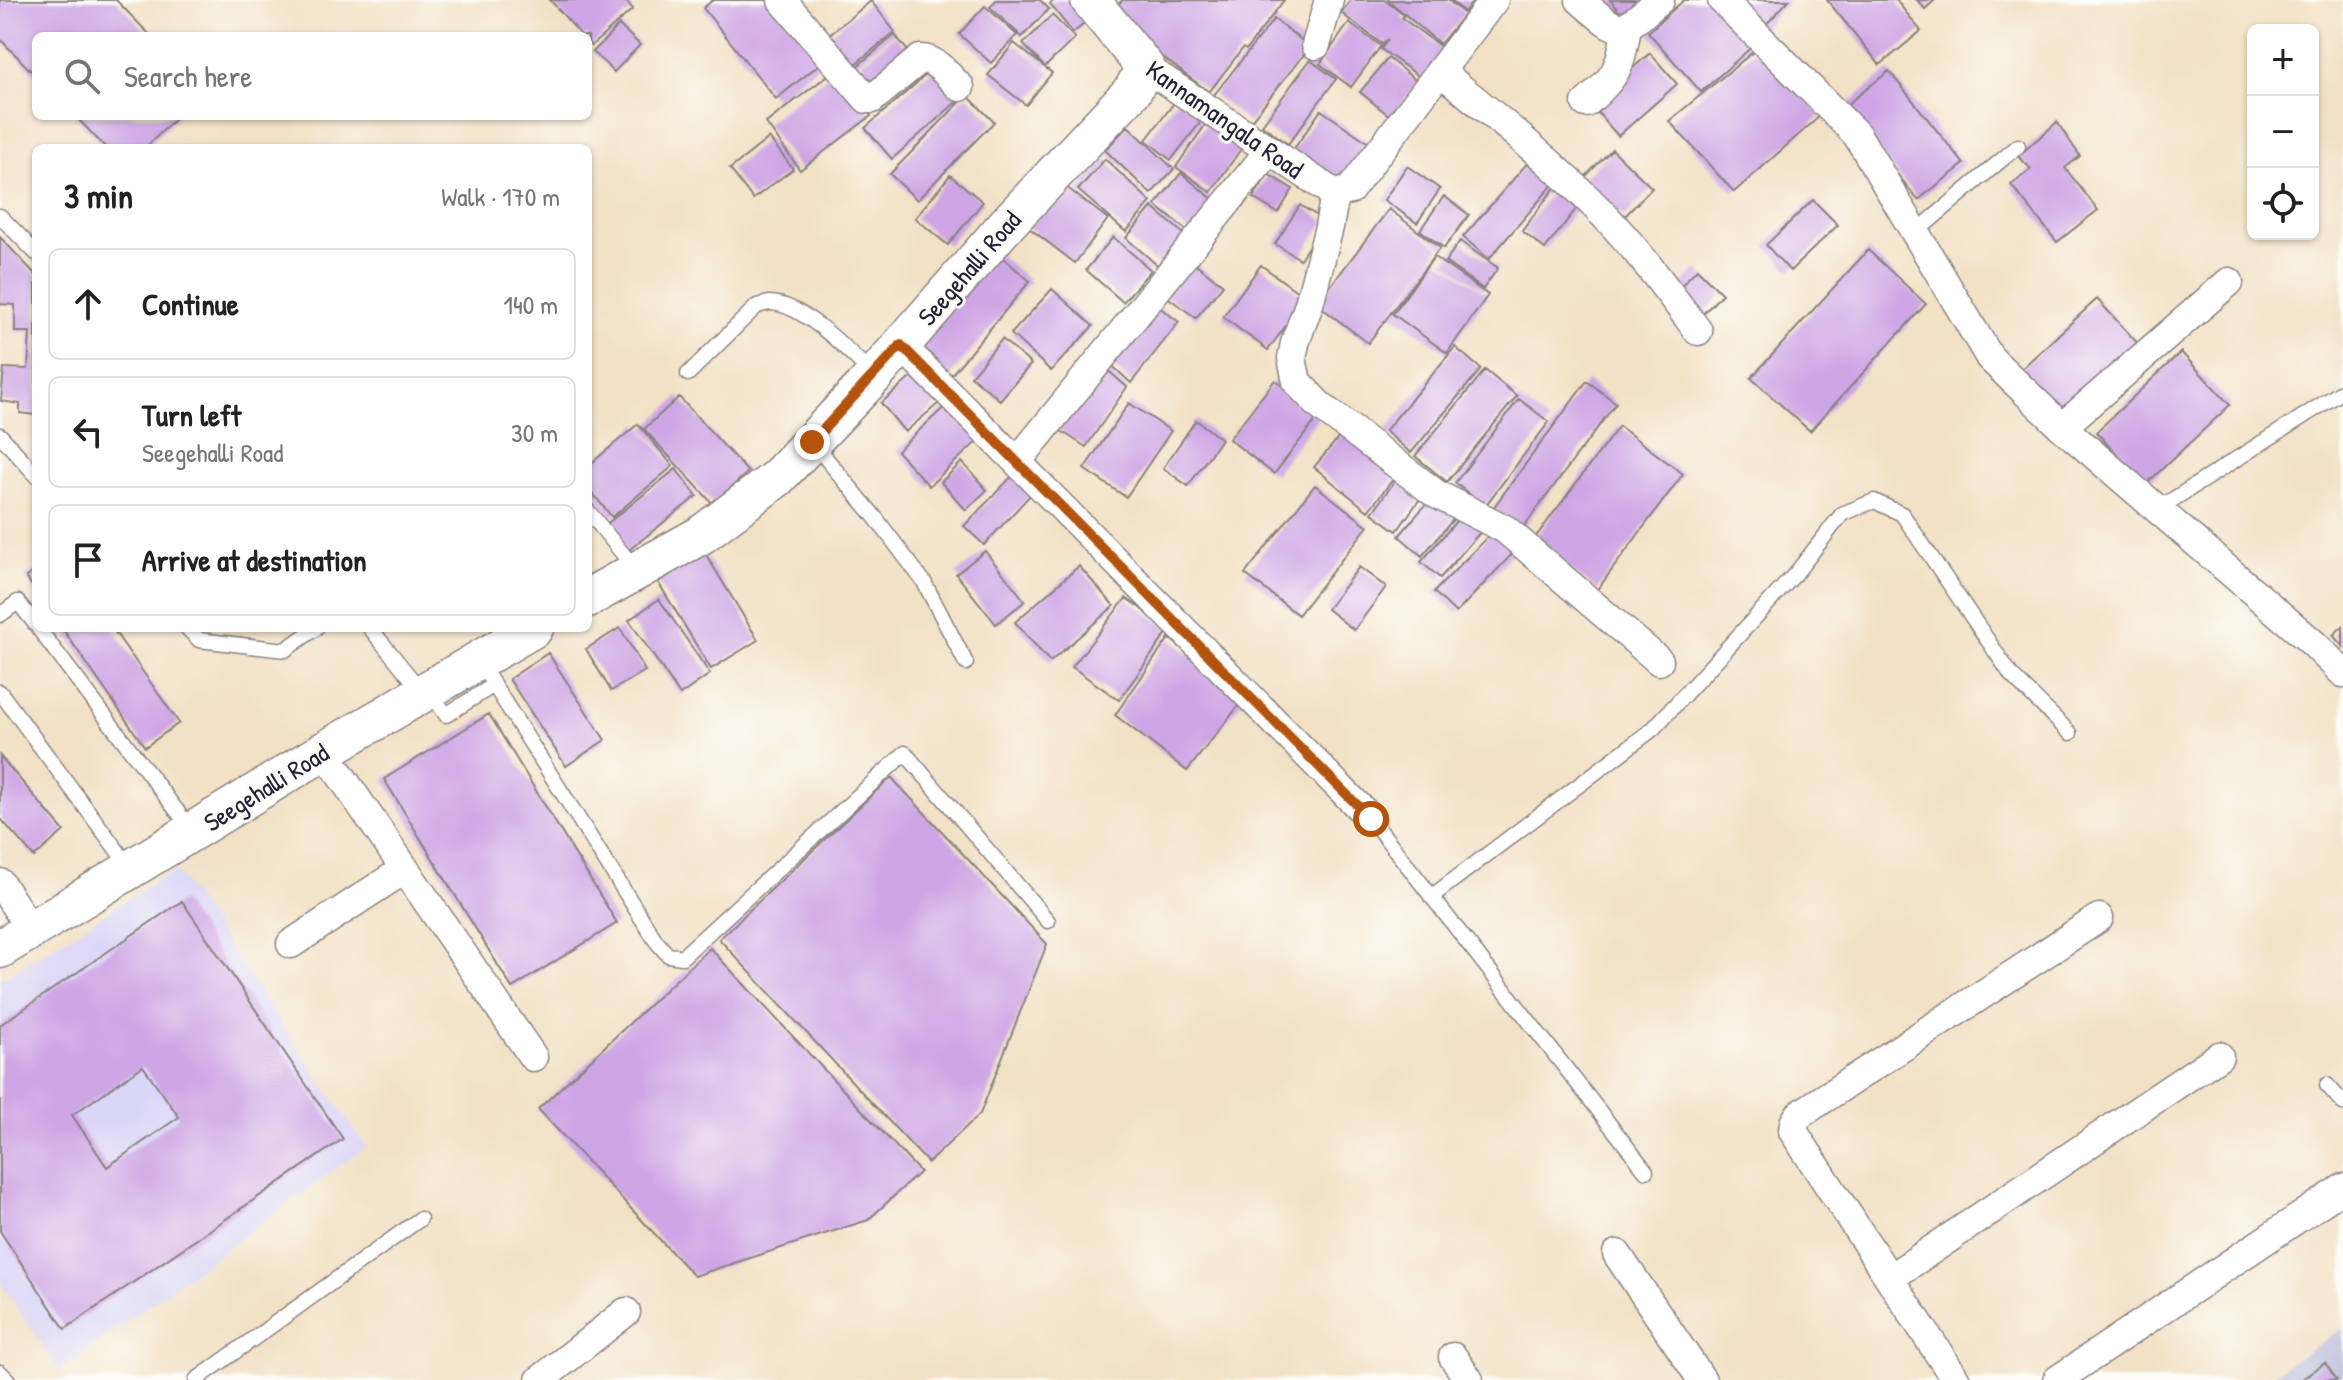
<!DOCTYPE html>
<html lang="en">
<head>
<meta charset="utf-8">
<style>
  body { margin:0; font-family:"Patrick Hand",sans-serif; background:#f6f6f6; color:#222 }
  .controls { position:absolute; right:24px; top:24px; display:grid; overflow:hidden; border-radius:12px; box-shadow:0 2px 6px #0004 }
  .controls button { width:72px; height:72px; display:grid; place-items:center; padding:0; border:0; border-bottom:2px solid #e0e0e0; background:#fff; color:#222; font:40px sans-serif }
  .stop { position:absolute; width:24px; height:24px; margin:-18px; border:6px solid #b45309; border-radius:50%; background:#fff }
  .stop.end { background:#b45309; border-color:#fff; box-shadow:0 2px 8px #0008 }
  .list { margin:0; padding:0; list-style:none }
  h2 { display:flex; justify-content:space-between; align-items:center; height:104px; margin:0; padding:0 32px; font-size:34px }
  h2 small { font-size:26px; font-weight:400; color:#767676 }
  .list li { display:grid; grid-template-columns:52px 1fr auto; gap:24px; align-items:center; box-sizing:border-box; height:112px; margin:0 16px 16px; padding:0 16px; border:2px solid #e0e0e0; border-radius:12px }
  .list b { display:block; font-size:30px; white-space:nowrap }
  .list p { margin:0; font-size:26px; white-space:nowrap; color:#767676 }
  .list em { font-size:26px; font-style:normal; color:#767676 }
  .icon { flex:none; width:44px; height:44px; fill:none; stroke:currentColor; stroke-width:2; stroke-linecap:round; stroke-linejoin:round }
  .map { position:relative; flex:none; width:2343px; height:1380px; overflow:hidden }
  .search { position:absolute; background:#fff; box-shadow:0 2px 6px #0004; left:32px; top:32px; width:560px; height:88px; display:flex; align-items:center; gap:20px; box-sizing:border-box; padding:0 28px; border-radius:12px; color:#767676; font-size:30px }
  .panel { position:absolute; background:#fff; box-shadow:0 2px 6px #0004; left:32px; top:144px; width:560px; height:488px; border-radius:12px }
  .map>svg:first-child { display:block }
  .built { fill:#dad6f7 }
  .industrial { fill:#c0c2dd }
  .building { fill:#cea5e5; fill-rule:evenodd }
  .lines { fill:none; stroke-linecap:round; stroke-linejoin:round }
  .service-casing { stroke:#8a8280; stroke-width:17 }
  .minor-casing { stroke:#8a8280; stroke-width:31 }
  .secondary-casing { stroke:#8a8280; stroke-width:41 }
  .service { stroke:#fff; stroke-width:14 }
  .minor { stroke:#fff; stroke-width:28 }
  .secondary { stroke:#fff; stroke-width:38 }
  .route { stroke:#b45309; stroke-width:10 }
  .labels { text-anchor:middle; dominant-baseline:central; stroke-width:6; stroke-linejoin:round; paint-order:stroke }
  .street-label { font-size:26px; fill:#22223b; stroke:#fdfcf7 }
</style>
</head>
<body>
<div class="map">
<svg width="2343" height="1380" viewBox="0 0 2343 1380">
  <rect width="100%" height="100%" fill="#fdfcf7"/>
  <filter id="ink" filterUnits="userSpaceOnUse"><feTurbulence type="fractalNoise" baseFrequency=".0125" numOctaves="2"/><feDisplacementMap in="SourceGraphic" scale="16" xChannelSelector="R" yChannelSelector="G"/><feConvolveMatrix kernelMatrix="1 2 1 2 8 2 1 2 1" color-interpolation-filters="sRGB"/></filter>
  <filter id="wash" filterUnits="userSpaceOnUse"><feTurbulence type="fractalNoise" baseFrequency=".006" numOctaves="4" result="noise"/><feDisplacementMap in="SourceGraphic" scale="32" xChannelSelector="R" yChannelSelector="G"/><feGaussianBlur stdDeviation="1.8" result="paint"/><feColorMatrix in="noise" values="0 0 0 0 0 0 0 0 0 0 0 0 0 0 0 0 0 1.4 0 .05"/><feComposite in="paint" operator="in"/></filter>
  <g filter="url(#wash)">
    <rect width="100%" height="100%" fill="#f2e1c5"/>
    <path class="built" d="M 175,869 L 366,1147 L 59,1370 L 0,1282 L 0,980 Z"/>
    <path class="industrial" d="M 2343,1328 L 2343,1380 L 2264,1380 Z"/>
    <g id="blocks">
      <path class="building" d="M 0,0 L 116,0 L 151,36 L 36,36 L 36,76 L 0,39 Z
        M 550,0 L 625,0 L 633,9 L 591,46 L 588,42 L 588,36 L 582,36 Z
        M 713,0 L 779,0 L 826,59 L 776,99 L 703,8 Z
        M 996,0 L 1040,0 L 1049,9 L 1022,37 L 990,7 Z
        M 1055,0 L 1087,0 L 1097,13 L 1073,33 L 1050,4 Z
        M 1122,0 L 1284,0 L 1246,50 L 1243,48 L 1209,92 L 1109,17 Z
        M 1351,0 L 1384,0 L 1404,15 L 1402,18 L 1444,49 L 1423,79 L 1381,49 L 1388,39 L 1382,44 L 1341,13 Z
        M 1388,0 L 1448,0 L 1465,14 L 1440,44 Z
        M 1451,0 L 1475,0 L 1464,12 Z
        M 1610,0 L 1651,0 L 1626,20 Z
        M 1684,0 L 1716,0 L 1755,44 L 1701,92 L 1648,32 Z
        M 1731,0 L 1789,0 L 1762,29 Z
        M 1827,0 L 1896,0 L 1921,31 L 1880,65 Z
        M 1917,0 L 1935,0 L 1925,9 Z
        M 871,1 L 895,32 L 845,72 L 821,41 Z
        M 985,6 L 1017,35 L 991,63 L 959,34 Z
        M 1052,15 L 1075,38 L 1045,67 L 1023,44 Z
        M 1274,19 L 1310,47 L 1249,123 L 1214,95 Z
        M 1349,23 L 1381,46 L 1351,87 L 1320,64 Z
        M 619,25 L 640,45 L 614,72 L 593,52 Z
        M 895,35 L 916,61 L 870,99 L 849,73 Z
        M 1014,43 L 1052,73 L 1026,105 L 988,75 Z
        M 1759,47 L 1820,116 L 1734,192 L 1669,121 Z
        M 1650,53 L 1677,84 L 1618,136 L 1591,105 Z
        M 1388,58 L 1418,82 L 1391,117 L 1360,92 Z
        M 1310,60 L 1336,79 L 1288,144 L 1262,125 Z
        M 934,68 L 961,98 L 892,159 L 865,128 Z
        M 836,69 L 871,116 L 800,170 L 766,123 Z
        M 1889,71 L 1964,164 L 1918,200 L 1844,107 Z
        M 967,95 L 994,122 L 917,200 L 890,174 Z
        M 1177,99 L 1203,119 L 1171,160 L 1146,140 Z
        M 1321,110 L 1369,143 L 1337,190 L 1289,156 Z
        M 75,116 L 178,116 L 145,148 L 106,148 Z
        M 1208,121 L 1243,146 L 1211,192 L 1176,167 Z
        M 2057,122 L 2080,156 L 2065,168 L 2098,210 L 2057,242 L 2011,185 L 2031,169 L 2018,156 Z
        M 1128,126 L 1174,169 L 1151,194 L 1105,150 Z
        M 769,138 L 793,169 L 753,199 L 730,169 Z
        M 1612,149 L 1652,188 L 1624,217 L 1584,178 Z
        M 1536,153 L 1561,175 L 1489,259 L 1463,237 Z
        M 1105,159 L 1151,202 L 1126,232 L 1078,190 Z
        M 1407,166 L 1440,189 L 1417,223 L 1384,200 Z
        M 1181,173 L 1220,205 L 1194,236 L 1155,205 Z
        M 1268,174 L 1293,189 L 1278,213 L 1253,198 Z
        M 950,175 L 983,202 L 948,245 L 915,218 Z
        M 1559,182 L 1583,200 L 1545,249 L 1522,231 Z
        M 1061,183 L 1108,219 L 1075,263 L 1028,227 Z
        M 1444,196 L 1469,215 L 1444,248 L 1420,230 Z
        M 1813,200 L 1838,225 L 1790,271 L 1766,245 Z
        M 1300,205 L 1325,221 L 1300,259 L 1275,244 Z
        M 1152,207 L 1191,240 L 1164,271 L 1126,238 Z
        M 1389,209 L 1440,248 L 1368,343 L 1317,304 Z
        M 0,237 L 36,275 L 36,415 L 20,413 L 20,404 L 1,401 L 4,368 L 28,369 L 30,332 L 15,332 L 15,305 L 0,304 Z
        M 1113,237 L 1151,270 L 1123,302 L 1086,270 Z
        M 1460,241 L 1498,268 L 1483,289 L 1445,262 Z
        M 1868,250 L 1926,304 L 1810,431 L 1751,378 Z
        M 995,251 L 1030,281 L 947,380 L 911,349 Z
        M 1434,257 L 1488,295 L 1447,353 L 1393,314 Z
        M 1192,261 L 1223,285 L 1196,318 L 1162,293 Z
        M 1261,265 L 1306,298 L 1268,350 L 1223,317 Z
        M 1697,269 L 1722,294 L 1700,317 L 1675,292 Z
        M 1052,289 L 1093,326 L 1051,371 L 1011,334 Z
        M 2097,299 L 2142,348 L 2063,421 L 2018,372 Z
        M 1155,304 L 1179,322 L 1131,383 L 1105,359 Z
        M 1002,339 L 1031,364 L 1000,400 L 971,376 Z
        M 1455,347 L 1481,369 L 1411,453 L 1385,431 Z
        M 2181,352 L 2230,405 L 2145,485 L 2096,432 Z
        M 1104,367 L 1127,387 L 1086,447 L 1052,425 Z
        M 921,369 L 945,398 L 905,432 L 881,403 Z
        M 1485,370 L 1517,396 L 1447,482 L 1415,456 Z
        M 1275,380 L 1319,416 L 1274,474 L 1229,439 Z
        M 1587,381 L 1616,403 L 1522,529 L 1493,508 Z
        M 679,397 L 748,472 L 713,504 L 644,429 Z
        M 1519,399 L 1549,422 L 1485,506 L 1455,483 Z
        M 951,401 L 983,436 L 929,486 L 897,451 Z
        M 1129,403 L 1171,431 L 1126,497 L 1084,469 Z
        M 1196,420 L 1221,439 L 1188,486 L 1163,468 Z
        M 638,424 L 673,466 L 612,517 L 588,488 L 588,466 Z
        M 1619,426 L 1683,474 L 1597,590 L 1532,542 Z
        M 1345,430 L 1398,473 L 1368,511 L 1314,467 Z
        M 962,462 L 987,490 L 966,510 L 941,482 Z
        M 676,469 L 697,496 L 625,553 L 604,526 Z
        M 1018,470 L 1034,491 L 984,545 L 964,526 Z
        M 1399,475 L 1424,493 L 1397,531 L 1372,513 Z
        M 1315,485 L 1368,526 L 1298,615 L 1245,574 Z
        M 1433,496 L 1456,516 L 1422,556 L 1399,536 Z
        M 1464,512 L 1483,529 L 1440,578 L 1421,562 Z
        M 1495,529 L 1516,550 L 1456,613 L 1434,592 Z
        M 985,551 L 1025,601 L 996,624 L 956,574 Z
        M 705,553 L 758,640 L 711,669 L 658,582 Z
        M 1079,566 L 1114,606 L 1050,662 L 1015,622 Z
        M 1359,567 L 1386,587 L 1354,630 L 1327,609 Z
        M 36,570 L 36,592 L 26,577 Z
        M 1126,598 L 1170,629 L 1119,700 L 1072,667 Z
        M 659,599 L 710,674 L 680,695 L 629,620 Z
        M 2343,626 L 2343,647 L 2333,635 Z
        M 62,628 L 112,628 L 179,723 L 145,747 Z
        M 620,628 L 645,671 L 611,691 L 586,649 Z
        M 1169,638 L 1244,699 L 1187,771 L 1115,715 Z
        M 548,653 L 605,740 L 566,766 L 509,679 Z
        M 489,714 L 617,923 L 512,988 L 384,779 Z
        M 0,756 L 64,831 L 34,857 L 0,818 Z
        M 891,777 L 1047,944 L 980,1114 L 928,1163 L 719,939 Z
        M 182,901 L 343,1139 L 65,1329 L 0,1231 L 0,1025 ZM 143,1066 L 179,1117 L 107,1167 L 72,1115 Z
        M 710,948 L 920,1172 L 868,1220 L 694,1276 L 538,1109 Z
        M 2325,1363 L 2337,1380 L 2301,1380 Z"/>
    </g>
  </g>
  <g filter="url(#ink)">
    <use href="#blocks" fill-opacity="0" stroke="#8a8280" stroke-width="2"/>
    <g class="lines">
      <defs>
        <path id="service" d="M 0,216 L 36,253
          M 1915,233 L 2018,146
          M 688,374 L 757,306 C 761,305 765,304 769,303 C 802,302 852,354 874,376
          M 0,435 L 36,475
          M 814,444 L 875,517 L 924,582 L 966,663
          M 2158,509 L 2343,391
          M 588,511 L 636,570
          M 0,615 L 18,602 L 36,625
          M 38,628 L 193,832
          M 187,628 L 199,640 L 285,650 L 316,628
          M 370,628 L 423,693
          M 478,660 L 656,941 L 668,955 L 682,957 L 905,753 L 1048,921
          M 429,690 L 446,715 L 494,685
          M 0,692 L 131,869
          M 1371,819 L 1646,1171
          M 1431,897 L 1653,729 L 1796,573 L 1842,514 L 1874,501 L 1902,514 L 2012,676 L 2070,733
          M 2327,1085 L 2343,1103
          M 0,1372 L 8,1380
          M 196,1380 L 420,1219"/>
        <path id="minor" d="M 782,0 L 867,99 L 872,99 L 920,59 C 936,58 948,76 960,87
          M 1580,0 C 1623,37 1617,35 1660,0
          M 1722,0 L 1857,135 L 1990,358 L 2062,427 L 2314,644 L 2343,673
          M 1316,45 L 1329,0
          M 1145,67 L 1335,194
          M 1440,71 C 1492,114 1545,156 1593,204 C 1632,242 1665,287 1698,331
          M 1586,103 C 1618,76 1620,67 1627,27
          M 1335,194 L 1329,227 L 1309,304 L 1295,343 L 1292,358 L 1297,382 L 1319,405 L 1436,494 L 1505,529 L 1659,661
          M 1335,194 L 1350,190 L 1494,0
          M 901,345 L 1371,819
          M 2062,427 L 2229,282
          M 1017,462 L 1269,151
          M 324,751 L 405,869
          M 0,883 L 31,930
          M 291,944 L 405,869 L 533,1057
          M 1617,1254 L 1702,1380
          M 1890,1278 L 2219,1056
          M 1453,1357 L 1469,1380
          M 540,1380 L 626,1312
          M 1956,1380 L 1793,1131 L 1794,1123 L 1799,1115 L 2099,918
          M 2057,1380 L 2343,1188"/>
        <path id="secondary" d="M 588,598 L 701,535 L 777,478 L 874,376 L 1006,225 L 1133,90 L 1145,67 L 1090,0
          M 0,949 L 324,751 L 534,628"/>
      </defs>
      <use href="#service" class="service-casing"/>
      <use href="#minor" class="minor-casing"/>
      <use href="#secondary" class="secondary-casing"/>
      <use href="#service" class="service"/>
      <use href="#minor" class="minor"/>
      <use href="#secondary" class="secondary"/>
    </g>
  </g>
  <g class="lines" filter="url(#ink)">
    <path class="route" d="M 812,442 L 901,345 L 1371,819"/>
  </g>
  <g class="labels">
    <g class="street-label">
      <text transform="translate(1225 119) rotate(35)">Kannamangala Road</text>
      <text transform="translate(969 268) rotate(-49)">Seegehalli Road</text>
      <text transform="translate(266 787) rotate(-32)">Seegehalli Road</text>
    </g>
  </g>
</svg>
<div class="controls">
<button>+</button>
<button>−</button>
<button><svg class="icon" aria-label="locate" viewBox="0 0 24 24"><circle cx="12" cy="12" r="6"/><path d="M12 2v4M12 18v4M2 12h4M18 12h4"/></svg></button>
</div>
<div class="stop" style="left:1371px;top:819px"></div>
<div class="stop end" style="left:812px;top:442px"></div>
<div class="search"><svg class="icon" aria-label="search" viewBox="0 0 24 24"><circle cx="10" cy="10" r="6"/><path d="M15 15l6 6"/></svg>Search here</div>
<section class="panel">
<h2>3 min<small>Walk · 170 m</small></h2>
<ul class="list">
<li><svg class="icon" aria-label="ahead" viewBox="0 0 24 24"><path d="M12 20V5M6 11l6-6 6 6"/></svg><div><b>Continue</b></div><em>140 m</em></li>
<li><svg class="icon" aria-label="left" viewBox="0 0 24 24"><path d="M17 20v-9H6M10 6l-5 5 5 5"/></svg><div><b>Turn left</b><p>Seegehalli Road</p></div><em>30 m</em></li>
<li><svg class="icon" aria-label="arrive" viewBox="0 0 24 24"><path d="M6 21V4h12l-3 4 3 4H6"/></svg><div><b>Arrive at destination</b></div></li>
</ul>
</section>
</div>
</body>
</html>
